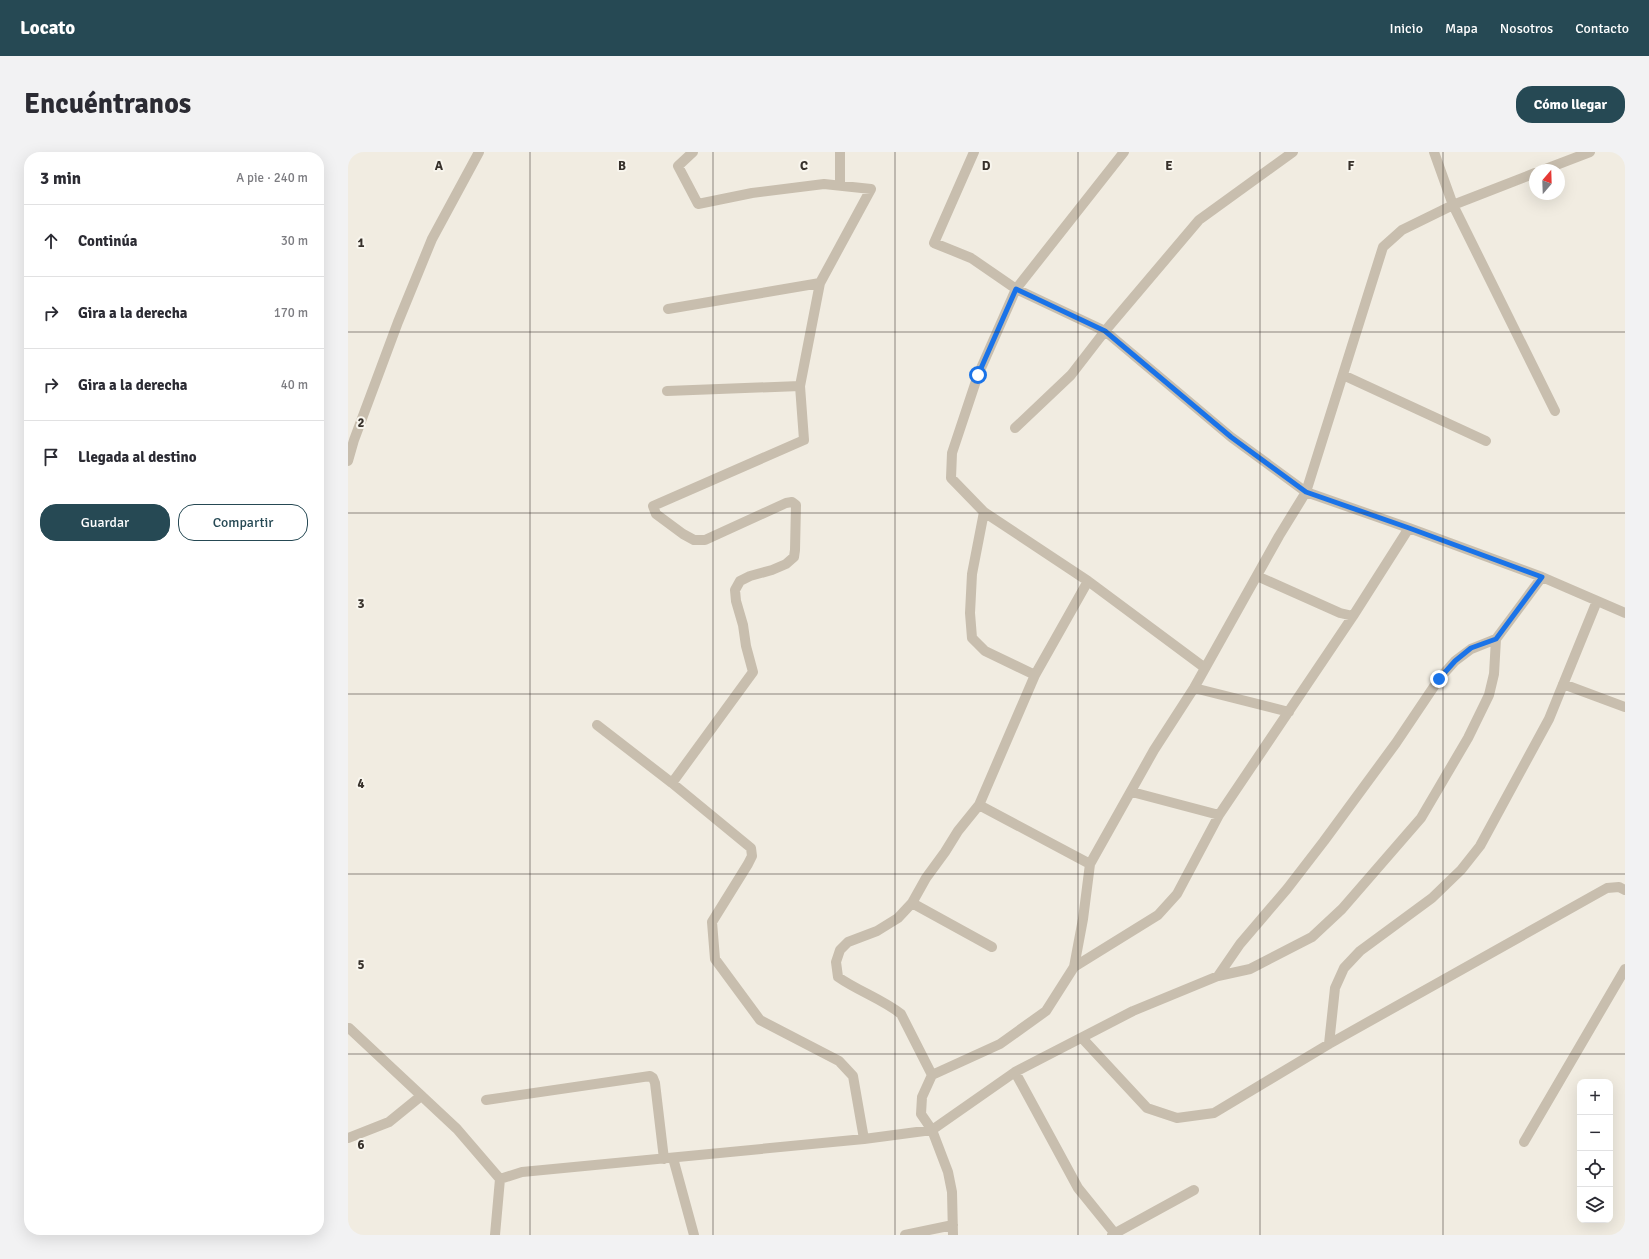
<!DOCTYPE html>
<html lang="es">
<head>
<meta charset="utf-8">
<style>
  body { margin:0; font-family:Signika,sans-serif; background:#f2f2f3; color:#2b2b33 }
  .controls { position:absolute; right:12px; bottom:12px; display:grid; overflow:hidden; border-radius:8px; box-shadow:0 4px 16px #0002 }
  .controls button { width:36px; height:36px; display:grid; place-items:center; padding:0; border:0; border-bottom:1px solid #e1e1e2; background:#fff; color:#2b2b33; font:20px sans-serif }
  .compass { position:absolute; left:1181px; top:12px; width:36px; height:36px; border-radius:50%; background:#fff; box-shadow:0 4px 16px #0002; rotate:19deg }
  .stop { position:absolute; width:12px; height:12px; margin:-9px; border:3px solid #1a73e8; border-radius:50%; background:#fff }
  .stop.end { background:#1a73e8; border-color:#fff; box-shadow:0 1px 4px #0008 }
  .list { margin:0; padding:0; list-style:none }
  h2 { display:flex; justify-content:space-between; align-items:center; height:52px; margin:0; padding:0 16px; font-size:17px }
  h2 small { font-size:13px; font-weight:400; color:#7c7c81 }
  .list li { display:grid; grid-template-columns:26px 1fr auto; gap:12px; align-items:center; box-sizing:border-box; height:72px; padding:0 16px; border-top:1px solid #e1e1e2 }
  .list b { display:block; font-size:15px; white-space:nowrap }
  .list em { font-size:13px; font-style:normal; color:#7c7c81 }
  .actions { display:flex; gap:8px; padding:12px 16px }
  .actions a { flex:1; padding:9px 0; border:1px solid #264954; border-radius:16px; text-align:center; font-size:14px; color:#264954 }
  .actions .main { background:#264954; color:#fff }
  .icon { flex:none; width:22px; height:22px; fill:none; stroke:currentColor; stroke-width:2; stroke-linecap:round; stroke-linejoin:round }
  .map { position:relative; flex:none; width:1277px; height:1083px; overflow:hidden; border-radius:16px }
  header { display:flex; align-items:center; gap:24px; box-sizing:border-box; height:56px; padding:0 20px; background:#264954; color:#fff }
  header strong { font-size:19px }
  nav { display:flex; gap:22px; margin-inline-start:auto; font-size:14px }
  .intro { display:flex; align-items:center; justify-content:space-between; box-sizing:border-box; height:96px; padding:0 24px }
  h1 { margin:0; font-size:28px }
  .button { padding:10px 18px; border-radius:16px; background:#264954; color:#fff; font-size:14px; font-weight:700 }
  main { display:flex; gap:24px; padding:0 24px }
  aside { flex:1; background:#fff; border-radius:16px; box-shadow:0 4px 16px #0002 }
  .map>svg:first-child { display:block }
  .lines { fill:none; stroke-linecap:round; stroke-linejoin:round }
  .minor { stroke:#c8beae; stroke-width:10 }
  .route { stroke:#1a73e8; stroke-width:5 }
  .grid { fill:none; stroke:#37312b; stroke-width:1; stroke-opacity:0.55 }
  .grid-label { font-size:13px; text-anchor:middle; font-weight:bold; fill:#37312b; stroke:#f8f5ed; stroke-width:4; stroke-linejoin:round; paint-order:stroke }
</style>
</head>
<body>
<header>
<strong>Locato</strong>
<nav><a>Inicio</a><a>Mapa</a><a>Nosotros</a><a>Contacto</a></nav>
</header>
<div class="intro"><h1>Encuéntranos</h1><a class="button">Cómo llegar</a></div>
<main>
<aside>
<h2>3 min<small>A pie · 240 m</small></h2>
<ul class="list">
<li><svg class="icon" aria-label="ahead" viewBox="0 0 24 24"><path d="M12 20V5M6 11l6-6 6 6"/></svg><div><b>Continúa</b></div><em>30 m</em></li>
<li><svg class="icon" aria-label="right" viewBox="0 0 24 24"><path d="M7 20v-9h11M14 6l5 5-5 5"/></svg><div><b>Gira a la derecha</b></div><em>170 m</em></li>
<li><svg class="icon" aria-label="right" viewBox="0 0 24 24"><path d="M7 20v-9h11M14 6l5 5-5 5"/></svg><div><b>Gira a la derecha</b></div><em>40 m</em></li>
<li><svg class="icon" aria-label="arrive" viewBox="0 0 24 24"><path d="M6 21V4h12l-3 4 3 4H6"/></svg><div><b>Llegada al destino</b></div></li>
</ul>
<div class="actions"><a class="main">Guardar</a><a>Compartir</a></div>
</aside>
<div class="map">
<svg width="1277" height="1083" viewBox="0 0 1277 1083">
  <rect width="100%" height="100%" fill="#f1ece1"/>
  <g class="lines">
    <path class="minor" d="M 492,0 L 492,34
      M 626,0 L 586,91 L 623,106 L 668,137 L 757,179 L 883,285 L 958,340 L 1061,376 L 1194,425 L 1277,461
      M 776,0 L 668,137 L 630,223 L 604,301 L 603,326 L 636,360 L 740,429 L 857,516
      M 1086,0 L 1105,53 L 1207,259
      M 1195,18 L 1242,0
      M 320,157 L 472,131
      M 995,223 L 1138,289
      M 319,239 L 452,234
      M 667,276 L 723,223 L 757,179 L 851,68 L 945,0
      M 0,309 L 6,288 L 50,170 L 84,87 L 131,0
      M 636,360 L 624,422 L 622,461 L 624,486 L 637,499 L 687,523
      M 909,424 L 992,461 L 1005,464
      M 1215,532 L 1277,555
      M 846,536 L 941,560
      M 249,573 L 324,631 L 403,696 L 404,704 L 400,712 L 364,770 L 367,807 L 412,868 L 491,909 L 505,924 L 516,987
      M 324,631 L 405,520 L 398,494 L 395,473 L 388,449 L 387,438 L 392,429 L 402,424 L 424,418 L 438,412 L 446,405 L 447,398 L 448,353 L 444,350 L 438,351 L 357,388 L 346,388 L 335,382 L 308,362 L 305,354 L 456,288 L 452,234 L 472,131 L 523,37 L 476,32 L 404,41 L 350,52 L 330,14 L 345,0
      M 784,640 L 871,663
      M 631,653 L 742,712
      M 564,751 L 644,795
      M 726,815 L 810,763 L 829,742 L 871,663 L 1005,464 L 1061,376
      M 870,824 L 902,817 L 964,785 L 994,757 L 1073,666 L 1120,586 L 1141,543 L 1146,522 L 1148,487
      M 1,876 L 109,977 L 152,1027 L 174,1020 L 516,987 L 584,978 L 667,920 L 785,859 L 870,824 L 892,792 L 939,737 L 976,689 L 1048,591 L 1091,527 L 1107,509 L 1123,497 L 1148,487 L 1194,425
      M 734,886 L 799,956 L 829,966 L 866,961 L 981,892 L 1259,736 L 1271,735 L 1277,738
      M 981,892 L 987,836 L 996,816 L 1012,799 L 1084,746 L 1113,718 L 1132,694 L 1201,567 L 1249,449
      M 667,920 L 730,1036 L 768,1083
      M 584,923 L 553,862 C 534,847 510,839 490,825 L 488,810 L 492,798 L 500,790 L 529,779 L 550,766 L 564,751 L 578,726 L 597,700 L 610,679 L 631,653 L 687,523 L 740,429
      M 138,948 L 302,924 L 305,926 L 307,931 L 316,1007
      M 0,986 L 41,970 L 73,944
      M 1176,990 L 1277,817
      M 325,1006 L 346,1083
      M 147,1083 L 152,1027
      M 557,1083 L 605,1073
      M 605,1083 L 604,1040 L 600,1020 L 584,978 L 573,962 L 574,945 L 584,923 L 652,892 L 698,859 L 726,815 L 735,767 L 742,712 L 806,598 L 846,536 L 931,384 L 958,340 L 1035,95 L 1054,78 L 1105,53 L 1187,21
      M 764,1083 L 846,1038"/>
  </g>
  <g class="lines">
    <path class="route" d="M 630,223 L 668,137 L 757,179 L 883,285 L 958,340 L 1061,376 L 1194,425 L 1148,487 L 1123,496 L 1107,509 L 1091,527"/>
  </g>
  <path class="grid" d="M 182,0 L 182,1083M 365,0 L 365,1083M 547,0 L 547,1083M 730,0 L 730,1083M 912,0 L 912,1083M 1095,0 L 1095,1083M 0,180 L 1277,180M 0,361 L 1277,361M 0,542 L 1277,542M 0,722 L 1277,722M 0,902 L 1277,902"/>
  <g class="grid-label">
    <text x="91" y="18">A</text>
    <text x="274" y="18">B</text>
    <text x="456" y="18">C</text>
    <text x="638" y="18">D</text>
    <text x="821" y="18">E</text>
    <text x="1003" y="18">F</text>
    <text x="13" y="95">1</text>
    <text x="13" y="275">2</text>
    <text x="13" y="456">3</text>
    <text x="13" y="636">4</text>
    <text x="13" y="817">5</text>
    <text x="13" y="997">6</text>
  </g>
</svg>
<div class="controls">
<button>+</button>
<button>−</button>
<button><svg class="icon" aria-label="locate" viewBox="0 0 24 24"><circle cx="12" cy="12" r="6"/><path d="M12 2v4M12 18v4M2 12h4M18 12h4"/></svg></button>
<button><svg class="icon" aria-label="layers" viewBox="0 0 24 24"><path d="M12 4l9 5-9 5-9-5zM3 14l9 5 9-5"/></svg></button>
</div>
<svg class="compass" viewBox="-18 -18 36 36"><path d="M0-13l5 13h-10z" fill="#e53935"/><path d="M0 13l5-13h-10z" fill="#7c7c81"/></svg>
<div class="stop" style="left:630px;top:223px"></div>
<div class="stop end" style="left:1091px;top:527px"></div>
</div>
</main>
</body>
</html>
